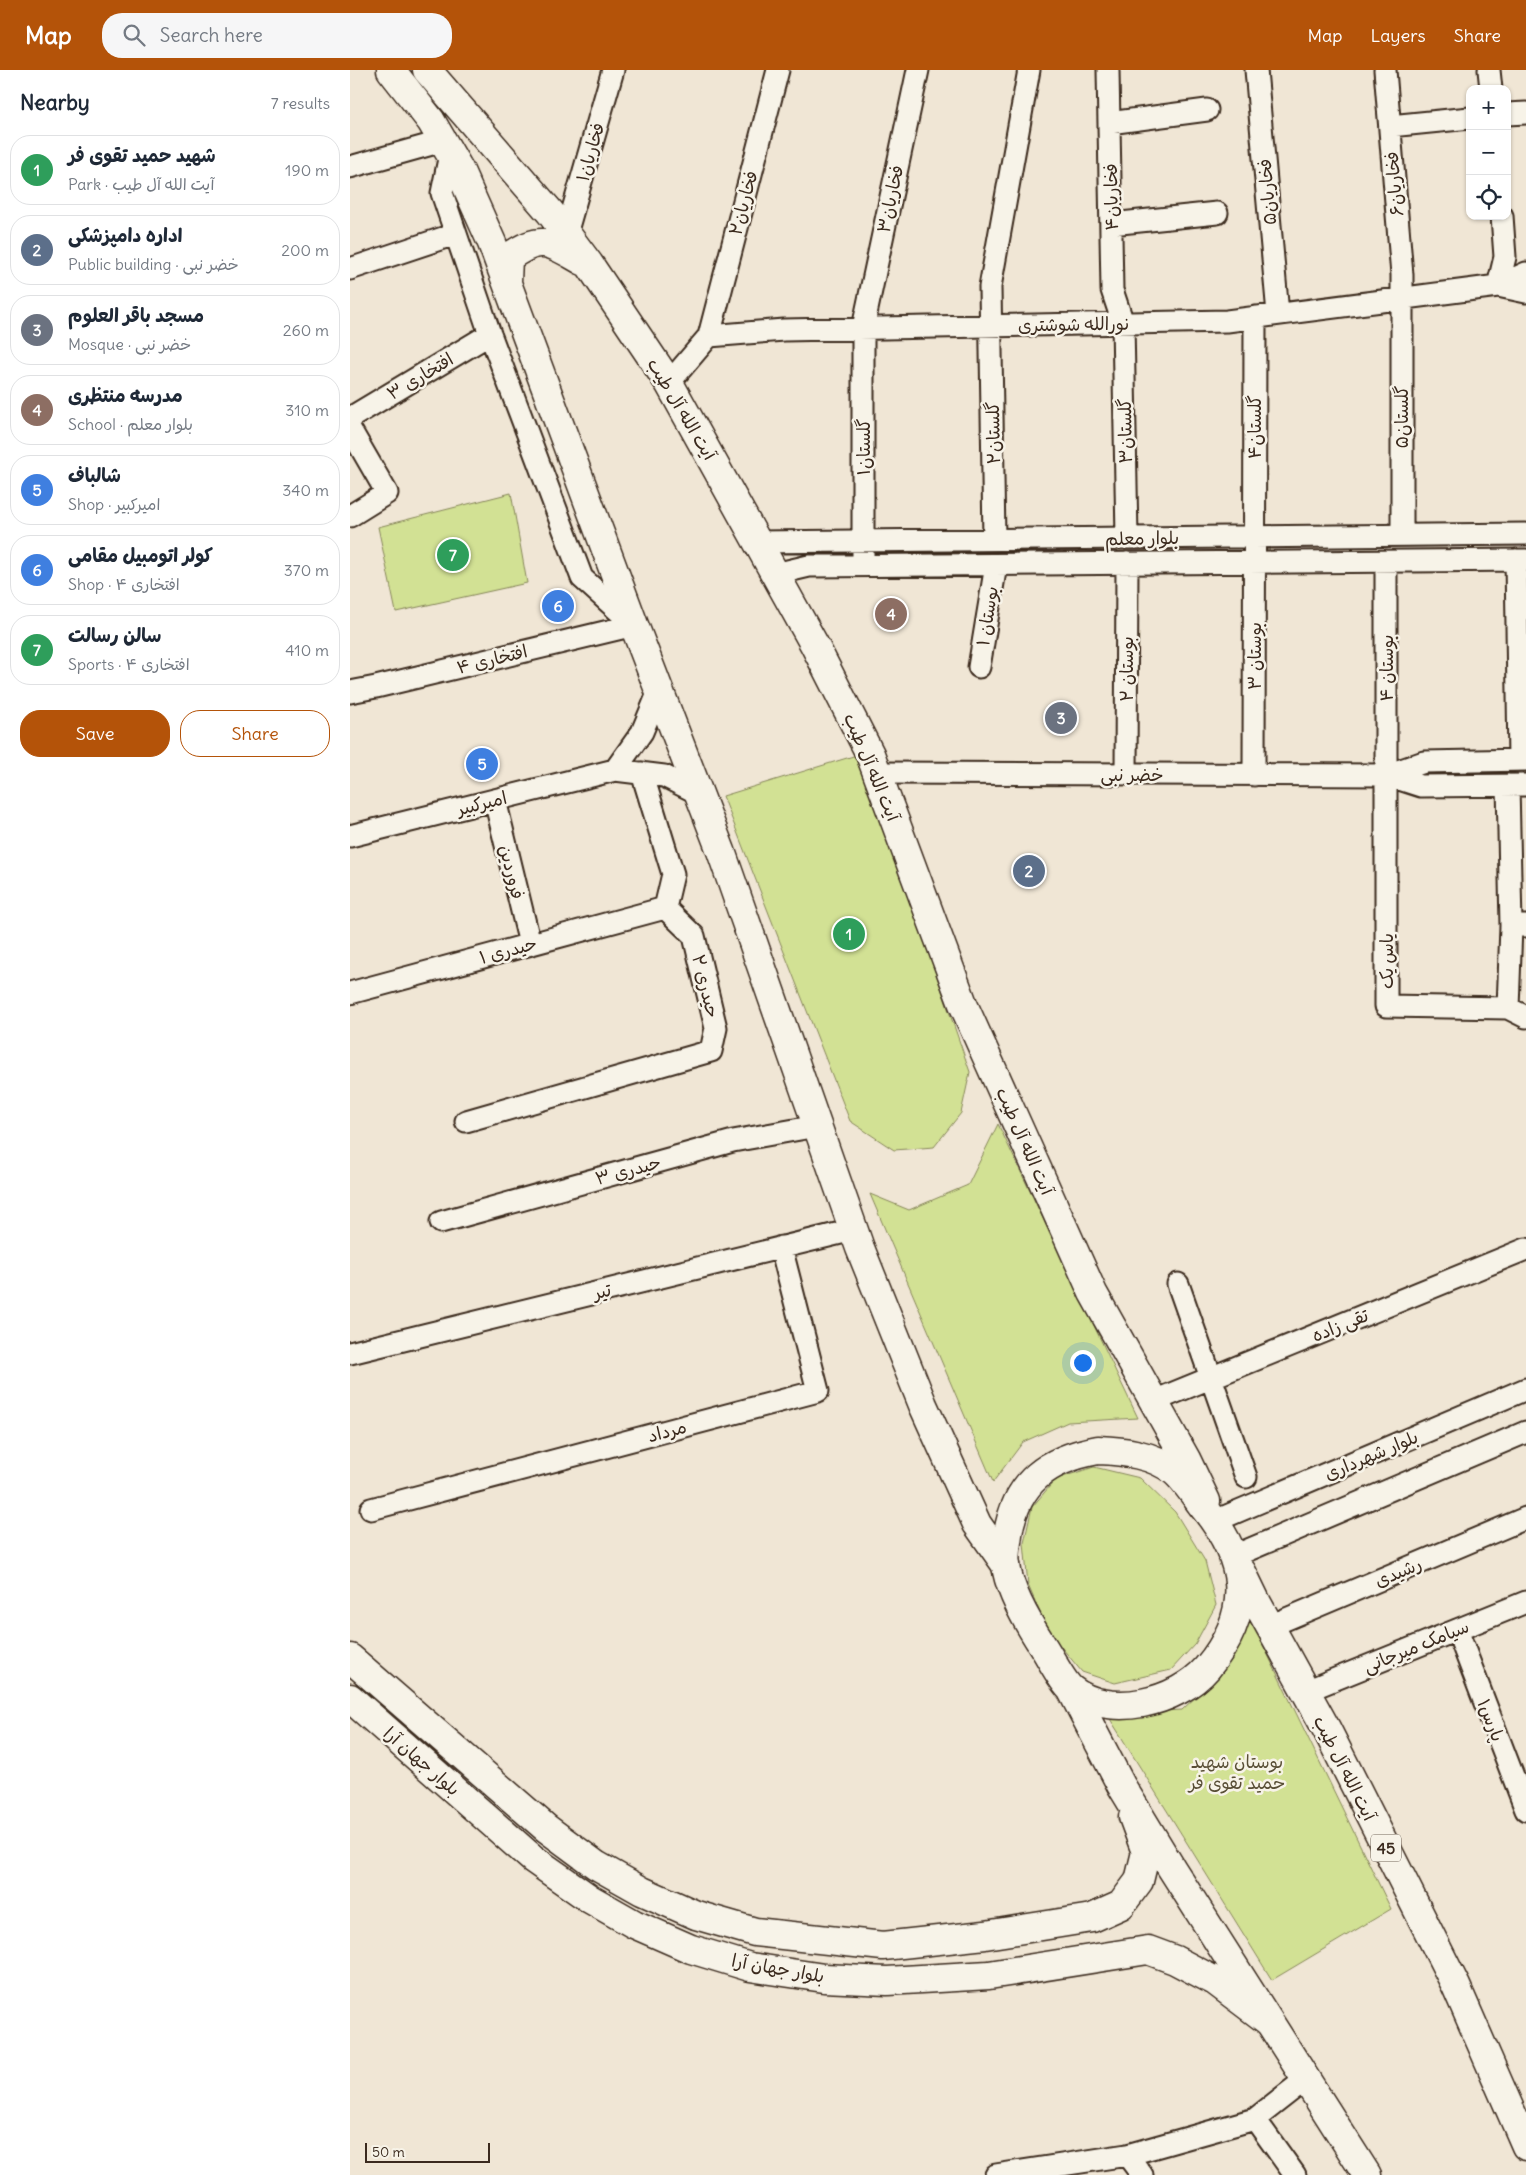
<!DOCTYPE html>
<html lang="en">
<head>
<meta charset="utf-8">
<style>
  body { margin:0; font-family:Delius,"Playpen Sans Arabic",sans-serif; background:#f6f6f7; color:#1f2937 }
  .controls { position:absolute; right:15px; top:15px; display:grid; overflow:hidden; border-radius:10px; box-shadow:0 1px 4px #0004 }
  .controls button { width:45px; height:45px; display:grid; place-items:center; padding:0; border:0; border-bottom:1px solid #e0e1e3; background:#fff; color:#1f2937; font:25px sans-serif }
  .scale { position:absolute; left:15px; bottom:12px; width:125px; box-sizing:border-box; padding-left:5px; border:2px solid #3b2a1e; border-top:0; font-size:14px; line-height:18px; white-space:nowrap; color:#3b2a1e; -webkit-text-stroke:4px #f7f3e8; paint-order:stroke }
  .you { position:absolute; left:732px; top:1292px; width:18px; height:18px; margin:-12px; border:4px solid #fff; border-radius:50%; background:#1a73e8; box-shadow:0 0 0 8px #1a73e833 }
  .badge { display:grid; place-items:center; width:32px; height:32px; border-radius:50%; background:#b45309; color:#fff; font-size:16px; font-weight:700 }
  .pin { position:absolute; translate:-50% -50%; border:2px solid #fff; box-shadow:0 1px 5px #0006 }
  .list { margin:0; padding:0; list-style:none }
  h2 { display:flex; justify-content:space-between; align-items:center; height:65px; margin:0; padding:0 20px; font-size:21px }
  h2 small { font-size:16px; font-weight:400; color:#747a83 }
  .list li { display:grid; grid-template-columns:32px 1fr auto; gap:15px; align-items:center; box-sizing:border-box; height:70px; margin:0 10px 10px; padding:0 10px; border:1px solid #e0e1e3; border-radius:20px }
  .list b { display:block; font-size:19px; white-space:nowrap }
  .list p { margin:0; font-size:16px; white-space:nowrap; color:#747a83 }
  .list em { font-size:16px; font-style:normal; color:#747a83 }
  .actions { display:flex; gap:10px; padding:15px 20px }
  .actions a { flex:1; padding:11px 0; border:1px solid #b45309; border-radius:20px; text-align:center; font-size:18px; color:#b45309 }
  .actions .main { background:#b45309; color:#fff }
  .icon { flex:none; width:28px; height:28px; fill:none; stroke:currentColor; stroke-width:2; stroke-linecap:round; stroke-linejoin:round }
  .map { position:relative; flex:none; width:1176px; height:2105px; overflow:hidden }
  header { display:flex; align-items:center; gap:30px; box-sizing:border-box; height:70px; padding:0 25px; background:#b45309; color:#fff }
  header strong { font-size:24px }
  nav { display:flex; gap:28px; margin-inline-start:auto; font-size:18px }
  .search { width:350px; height:45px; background:#f6f6f7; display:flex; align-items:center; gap:12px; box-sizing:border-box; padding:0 18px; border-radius:20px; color:#747a83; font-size:19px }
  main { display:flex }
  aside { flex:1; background:#fff }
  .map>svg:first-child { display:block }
  .green { fill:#d2e194; stroke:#868659 }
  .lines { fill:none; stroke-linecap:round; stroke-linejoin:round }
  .minor-casing { stroke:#3b2a1e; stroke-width:25 }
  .major-casing { stroke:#3b2a1e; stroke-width:31 }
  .highway-casing { stroke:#3b2a1e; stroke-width:31 }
  .minor { stroke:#f7f3e8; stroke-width:21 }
  .major { stroke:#f7f3e8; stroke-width:28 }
  .highway { stroke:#f7f3e8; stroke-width:28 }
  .labels { text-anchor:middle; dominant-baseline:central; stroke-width:5; stroke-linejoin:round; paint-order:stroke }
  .shield { fill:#f7f3e8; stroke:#73665b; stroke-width:1 }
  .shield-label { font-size:16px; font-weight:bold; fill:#3b2a1e }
  .street-label { font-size:18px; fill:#3b2a1e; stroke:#f7f3e8 }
  .park-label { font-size:18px; fill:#594f36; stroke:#f7f3e8 }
</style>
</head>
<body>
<header>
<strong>Map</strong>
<div class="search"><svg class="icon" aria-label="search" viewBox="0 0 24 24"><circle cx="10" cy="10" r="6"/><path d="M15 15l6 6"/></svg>Search here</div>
<nav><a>Map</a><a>Layers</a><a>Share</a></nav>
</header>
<main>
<aside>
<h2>Nearby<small>7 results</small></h2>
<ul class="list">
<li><span class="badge" style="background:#2e9e5b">1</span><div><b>شهید حمید تقوی فر</b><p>Park · آیت الله آل طیب</p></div><em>190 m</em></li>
<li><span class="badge" style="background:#5c6f8a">2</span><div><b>اداره دامپزشکی</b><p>Public building · خضر نبی</p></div><em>200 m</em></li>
<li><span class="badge" style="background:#6b7280">3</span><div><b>مسجد باقر العلوم</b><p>Mosque · خضر نبی</p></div><em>260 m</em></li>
<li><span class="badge" style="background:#8d6e63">4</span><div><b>مدرسه منتظری</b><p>School · بلوار معلم</p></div><em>310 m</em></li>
<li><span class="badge" style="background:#3f7fe0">5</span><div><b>شالباف</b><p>Shop · امیرکبیر</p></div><em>340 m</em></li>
<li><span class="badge" style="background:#3f7fe0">6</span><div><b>کولر اتومبیل مقامی</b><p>Shop · افتخاری ۴</p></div><em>370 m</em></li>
<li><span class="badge" style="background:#2e9e5b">7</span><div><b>سالن رسالت</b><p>Sports · افتخاری ۴</p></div><em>410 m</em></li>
</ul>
<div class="actions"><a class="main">Save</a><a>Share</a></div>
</aside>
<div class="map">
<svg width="1176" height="2105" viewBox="0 0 1176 2105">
  <rect width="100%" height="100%" fill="#f0e6d5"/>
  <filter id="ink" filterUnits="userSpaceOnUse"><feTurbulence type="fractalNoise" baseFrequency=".02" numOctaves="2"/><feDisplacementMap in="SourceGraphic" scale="10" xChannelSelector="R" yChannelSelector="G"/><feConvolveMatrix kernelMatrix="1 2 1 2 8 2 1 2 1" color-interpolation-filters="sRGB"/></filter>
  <g filter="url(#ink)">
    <path class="green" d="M 161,423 L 177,513 L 46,542 L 28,457 Z
      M 510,684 L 620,1002 L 611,1043 L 584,1077 L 544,1080 L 500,1051 L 373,726 Z
      M 648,1054 L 788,1348 L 718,1352 L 673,1372 L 643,1412 L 520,1124 L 559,1140 L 618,1115 Z
      M 744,1397 L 790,1408 L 825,1442 L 855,1491 L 866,1535 L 845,1574 L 821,1600 L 765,1613 L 732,1602 L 698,1561 L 678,1515 L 674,1473 L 682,1437 L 706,1409 Z
      M 900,1548 L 1041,1839 L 922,1910 L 757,1644 L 832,1640 L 872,1602 Z"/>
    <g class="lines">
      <defs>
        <path id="minor" d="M 758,0 L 762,220 L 773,253 L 777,468
          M 906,0 L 928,244
          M 1035,0 L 1052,205 L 1052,465
          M 1139,0 L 1141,19
          M 1157,44 L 1176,43
          M 759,53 L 857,40
          M 1040,56 L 1120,48
          M 100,84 L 92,123 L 140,264 L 232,508 L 284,555
          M 0,97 L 93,71
          M 761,154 L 867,143
          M 216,164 L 263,0
          M 0,199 L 105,164
          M 1176,203 L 1148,216 L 1176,222
          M 359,266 L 428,0
          M 319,313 L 359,266 L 434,260 L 877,251 L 1148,216 L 1155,187 L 1152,146
          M 0,348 L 140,264
          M 0,359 L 37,423 L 0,446
          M 644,469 L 640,217 L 679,0
          M 407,472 L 1176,464
          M 513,486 L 513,258 L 568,0
          M 1166,490 L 1169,690
          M 1036,491 L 1036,936 L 1158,938 L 1176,947
          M 425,504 L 459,496 L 1176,490
          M 629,597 L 646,495
          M 309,621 L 292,662 L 265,700 L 314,706 L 348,723
          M 0,622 L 26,617 L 284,555
          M 1176,690 L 1074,692 L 1037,705 L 1071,716 L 1176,715
          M 292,703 L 323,804 L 315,838
          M 527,703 L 1037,705
          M 776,704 L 777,493
          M 904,705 L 905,247
          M 1158,715 L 1161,856
          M 145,730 L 180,874
          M 0,766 L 265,700
          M 0,923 L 315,838
          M 1158,938 L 1161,856 L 1176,856
          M 116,1051 L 361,981 L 366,958 L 344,866 L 315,838
          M 91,1152 L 383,1071 L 467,1056
          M 828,1214 L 896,1407
          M 0,1283 L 503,1160
          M 804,1331 L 1176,1179
          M 21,1439 L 468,1321 L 431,1177
          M 865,1451 L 1176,1319
          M 884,1486 L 1176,1362
          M 920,1556 L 1176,1448
          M 1107,1560 L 1176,1740
          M 956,1621 L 1176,1532
          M 905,2049 L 945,2105
          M 777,2085 L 792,2105
          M 646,2105 L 777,2085 L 905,2049 L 956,2009"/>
        <path id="major" d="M 41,0 L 81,51 L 109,99 L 142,173 L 284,555 L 371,781 L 510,1178 L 573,1335 L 627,1454 L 656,1495
          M 77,0 L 200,142 L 239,194 L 319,313 L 464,574 L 520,684 L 613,934 L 743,1223 L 836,1389 L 856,1431
          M 157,212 L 158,188 C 191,163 201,173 233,191
          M 0,1588 L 196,1758 L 246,1795 L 292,1821 L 346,1845 L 405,1862 L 533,1876 L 635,1865 L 742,1848 L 771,1835 L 789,1811 L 796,1782 L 783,1747
          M 0,1628 L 183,1789 L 240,1829 L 284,1854 L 341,1879 L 400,1897 L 474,1908 L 537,1911 L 639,1905 L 798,1880 L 825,1890 L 865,1911 L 918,1951"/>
        <path id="highway" d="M 748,1380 C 773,1381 803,1384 824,1401 C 834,1409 843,1423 851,1434 C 897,1489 905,1540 857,1598 C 828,1632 759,1650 721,1619 C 712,1611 701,1589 694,1578 C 679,1555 659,1522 656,1495 C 654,1486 657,1474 658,1464 C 666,1412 698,1389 748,1380 Z
          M 892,1502 L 907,1533 L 977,1660 L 1106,1916 L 1176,2076
          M 721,1619 L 771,1715 L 822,1799 L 1017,2105"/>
      </defs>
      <use href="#minor" class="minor-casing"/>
      <use href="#major" class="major-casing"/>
      <use href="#highway" class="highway-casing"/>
      <use href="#minor" class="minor"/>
      <use href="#major" class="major"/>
      <use href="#highway" class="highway"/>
    </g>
  </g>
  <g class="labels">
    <rect class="shield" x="1021" y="1764.5" width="30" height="27" rx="4"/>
    <g class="shield-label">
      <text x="1036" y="1778">45</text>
    </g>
    <g class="street-label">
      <text transform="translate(240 82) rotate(-74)">فخاریان۱</text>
      <text transform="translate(1044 114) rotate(-95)">فخاریان۶</text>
      <text transform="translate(917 122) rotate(-95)">فخاریان۵</text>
      <text transform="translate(761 127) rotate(-91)">فخاریان۴</text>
      <text transform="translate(540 129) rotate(-78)">فخاریان۳</text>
      <text transform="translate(393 133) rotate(-75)">فخاریان۲</text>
      <text transform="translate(724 254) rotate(-1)">نورالله شوشتری</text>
      <text transform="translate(70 306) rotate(-31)">افتخاری ۳</text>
      <text transform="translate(332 339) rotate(59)">آیت الله آل طیب</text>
      <text transform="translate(1051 347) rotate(-90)">گلستان۵</text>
      <text transform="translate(904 357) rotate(-90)">گلستان۴</text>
      <text transform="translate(775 361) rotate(-91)">گلستان۳</text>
      <text transform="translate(643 363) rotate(-91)">گلستان۲</text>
      <text transform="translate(513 377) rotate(-90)">گلستان۱</text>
      <text transform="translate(792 468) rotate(-1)">بلوار معلم</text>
      <text transform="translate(637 546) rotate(-81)">بوستان ۱</text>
      <text transform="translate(904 586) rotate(-90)">بوستان ۳</text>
      <text transform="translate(142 589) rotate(-14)">افتخاری ۴</text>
      <text transform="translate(1036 598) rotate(-90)">بوستان ۴</text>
      <text transform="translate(776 599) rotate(-90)">بوستان ۲</text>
      <text transform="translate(522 697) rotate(67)">آیت الله آل طیب</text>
      <text x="782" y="704">خضر نبی</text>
      <text transform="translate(132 733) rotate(-14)">امیرکبیر</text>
      <text transform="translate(162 802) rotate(76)">فروردین</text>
      <text transform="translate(158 880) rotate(-15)">حیدری ۱</text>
      <text transform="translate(1036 891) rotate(-90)">یاس یک</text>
      <text transform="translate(356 916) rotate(76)">حیدری ۲</text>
      <text transform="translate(675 1071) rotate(66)">آیت الله آل طیب</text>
      <text transform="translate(278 1100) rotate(-15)">حیدری ۳</text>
      <text transform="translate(252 1221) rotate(-14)">تیر</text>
      <text transform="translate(990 1255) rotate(-22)">تقی زاده</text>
      <text transform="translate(317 1361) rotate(-15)">مرداد</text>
      <text transform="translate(1021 1385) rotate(-23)">بلوار شهرداری</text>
      <text transform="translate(1048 1502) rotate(-23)">رشیدی</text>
      <text transform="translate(1066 1576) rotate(-22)">سیامک میرجانی</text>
      <text transform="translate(1141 1650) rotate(69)">پارس۱</text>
      <text transform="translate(72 1691) rotate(41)">بلوار جهان آرا</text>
      <text transform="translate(995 1698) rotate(63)">آیت الله آل طیب</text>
      <text transform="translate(428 1898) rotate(10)">بلوار جهان آرا</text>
    </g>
    <g class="park-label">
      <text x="887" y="1691">بوستان شهید<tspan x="887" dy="21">حمید تقوی فر</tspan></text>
    </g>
  </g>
</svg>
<div class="controls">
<button>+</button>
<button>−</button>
<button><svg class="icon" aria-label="locate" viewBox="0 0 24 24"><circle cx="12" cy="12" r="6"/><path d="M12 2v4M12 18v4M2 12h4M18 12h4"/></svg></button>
</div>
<div class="scale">50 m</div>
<div class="you"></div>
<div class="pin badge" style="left:499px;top:864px;background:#2e9e5b">1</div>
<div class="pin badge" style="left:679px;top:801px;background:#5c6f8a">2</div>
<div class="pin badge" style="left:711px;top:648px;background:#6b7280">3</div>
<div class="pin badge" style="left:541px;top:544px;background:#8d6e63">4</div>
<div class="pin badge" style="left:132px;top:694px;background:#3f7fe0">5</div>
<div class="pin badge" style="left:208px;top:536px;background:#3f7fe0">6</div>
<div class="pin badge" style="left:103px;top:485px;background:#2e9e5b">7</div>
</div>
</main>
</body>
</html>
